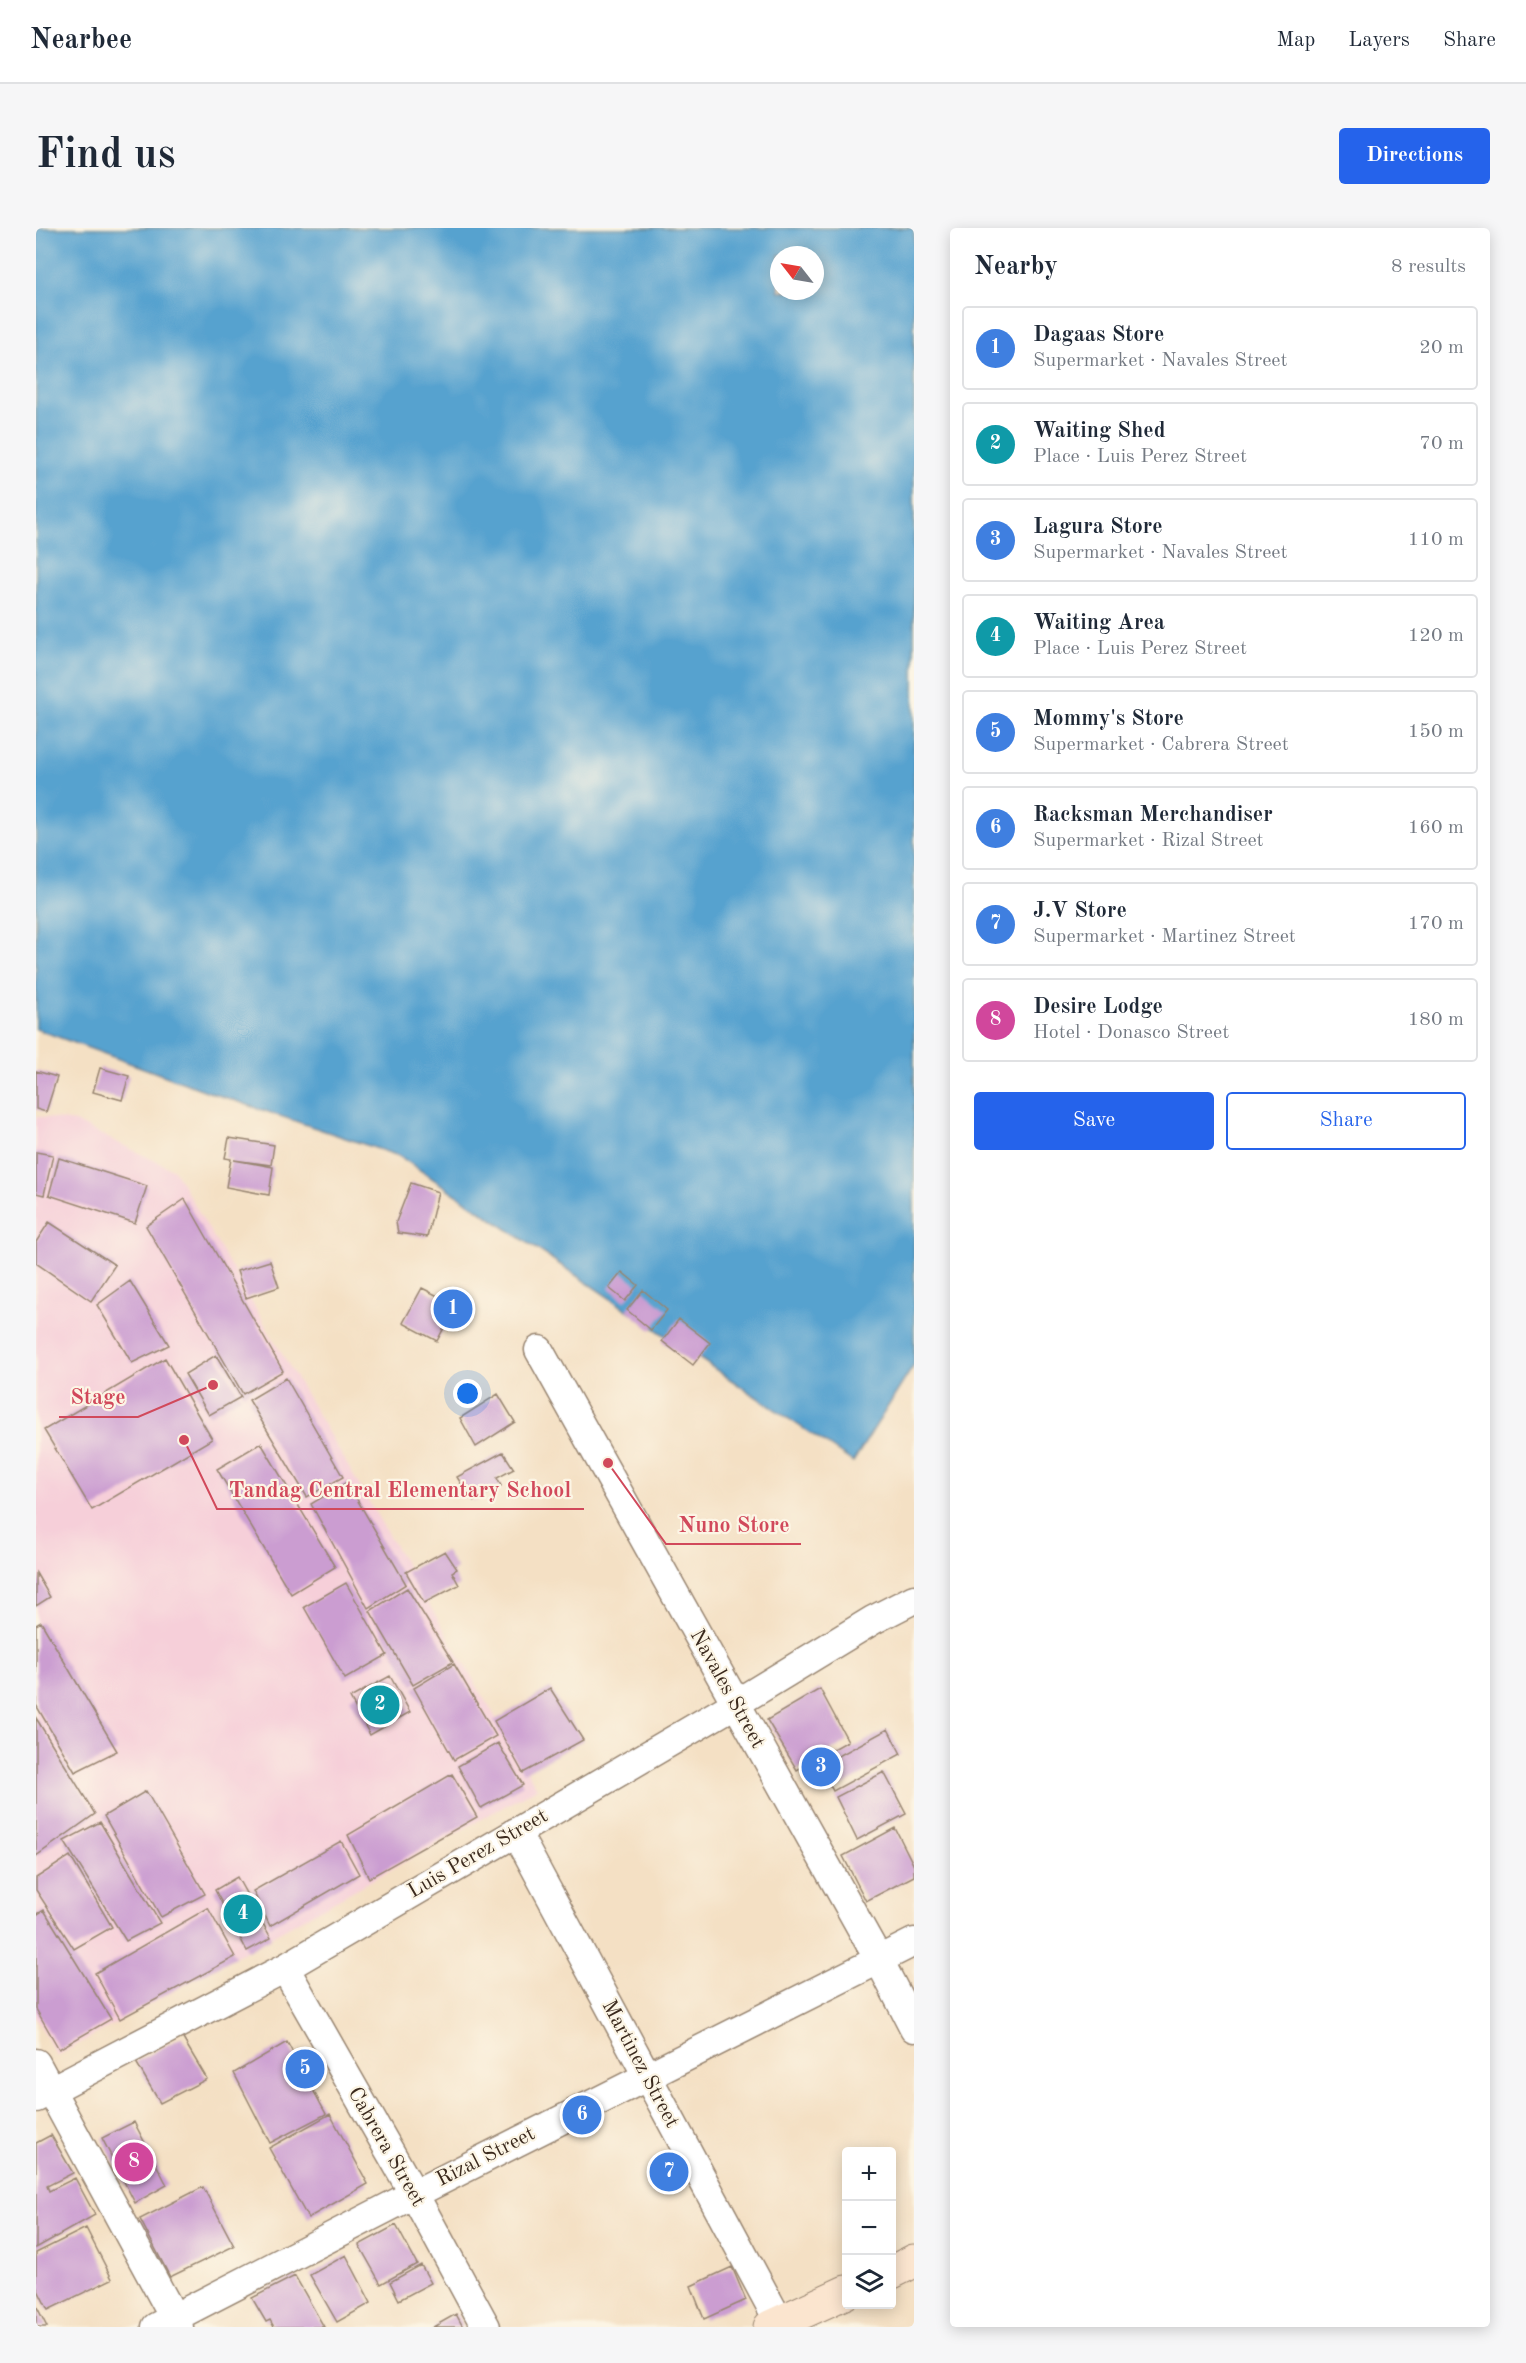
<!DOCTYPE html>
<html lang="en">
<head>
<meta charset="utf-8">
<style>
  body { margin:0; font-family:"Old Standard TT",serif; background:#f6f6f7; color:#1f2937 }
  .controls { position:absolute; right:18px; bottom:18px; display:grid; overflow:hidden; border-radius:6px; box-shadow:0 3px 15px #0003 }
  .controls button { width:54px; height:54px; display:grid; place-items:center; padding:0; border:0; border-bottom:2px solid #e0e1e3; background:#fff; color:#1f2937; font:30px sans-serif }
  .compass { position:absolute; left:734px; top:18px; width:54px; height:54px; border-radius:50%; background:#fff; box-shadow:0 3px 15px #0003; rotate:301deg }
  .you { position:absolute; left:432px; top:1166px; width:21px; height:21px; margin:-15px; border:4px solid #fff; border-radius:50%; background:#1a73e8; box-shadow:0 0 0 9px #1a73e833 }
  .badge { display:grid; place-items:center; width:39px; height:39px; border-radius:50%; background:#2563eb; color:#fff; font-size:20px; font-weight:700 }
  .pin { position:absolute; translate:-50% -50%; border:3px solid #fff; box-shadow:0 2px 6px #0006 }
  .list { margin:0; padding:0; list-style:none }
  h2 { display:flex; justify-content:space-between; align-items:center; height:78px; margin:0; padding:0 24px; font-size:26px }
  h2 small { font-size:20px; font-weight:400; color:#747a83 }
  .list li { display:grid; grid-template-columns:39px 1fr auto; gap:18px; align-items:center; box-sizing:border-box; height:84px; margin:0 12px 12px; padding:0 12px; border:2px solid #e0e1e3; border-radius:6px }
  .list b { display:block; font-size:22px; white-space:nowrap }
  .list p { margin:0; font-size:20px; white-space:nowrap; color:#747a83 }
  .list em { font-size:20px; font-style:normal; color:#747a83 }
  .actions { display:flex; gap:12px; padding:18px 24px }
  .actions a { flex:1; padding:14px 0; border:2px solid #2563eb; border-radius:6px; text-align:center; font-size:21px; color:#2563eb }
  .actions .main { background:#2563eb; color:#fff }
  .icon { flex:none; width:33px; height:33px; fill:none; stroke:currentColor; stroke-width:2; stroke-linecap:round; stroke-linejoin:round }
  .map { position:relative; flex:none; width:878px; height:2099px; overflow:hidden; border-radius:6px }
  header { display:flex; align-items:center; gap:36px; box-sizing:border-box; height:84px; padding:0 30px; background:#fff; border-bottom:2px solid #e0e1e3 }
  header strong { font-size:28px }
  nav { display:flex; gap:33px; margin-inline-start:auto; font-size:21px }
  .intro { display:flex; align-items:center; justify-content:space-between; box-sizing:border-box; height:144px; padding:0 36px }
  h1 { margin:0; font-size:42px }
  .button { padding:15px 27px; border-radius:6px; background:#2563eb; color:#fff; font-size:21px; font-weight:700 }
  main { display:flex; gap:36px; padding:0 36px }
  aside { flex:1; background:#fff; border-radius:6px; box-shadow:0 3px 15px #0003 }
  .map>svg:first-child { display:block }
  .built { fill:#f6cfd9 }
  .water { fill:#57a2cf; stroke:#496676; stroke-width:1.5; fill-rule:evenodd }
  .building { fill:#cb9dd1 }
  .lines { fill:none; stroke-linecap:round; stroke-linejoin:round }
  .minor-casing { stroke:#988571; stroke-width:31 }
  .secondary-casing { stroke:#988571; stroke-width:35 }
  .minor { stroke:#fff; stroke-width:28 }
  .secondary { stroke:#fbe5cf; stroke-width:33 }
  .labels { text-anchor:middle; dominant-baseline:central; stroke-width:4.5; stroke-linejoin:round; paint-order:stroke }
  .street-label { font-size:21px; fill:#3b2a1e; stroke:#fcf5e5 }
  .leader { fill:none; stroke:#d1495b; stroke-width:2 }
  .callout-dot { fill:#d1495b; stroke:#fcf5e5; stroke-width:2 }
  .callout-label { font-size:22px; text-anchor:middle; font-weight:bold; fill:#d1495b; stroke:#fcf5e5; stroke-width:4.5; stroke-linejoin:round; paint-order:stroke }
</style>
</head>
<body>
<header>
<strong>Nearbee</strong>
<nav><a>Map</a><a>Layers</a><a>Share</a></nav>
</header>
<div class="intro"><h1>Find us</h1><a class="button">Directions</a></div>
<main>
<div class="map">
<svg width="878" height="2099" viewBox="0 0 878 2099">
  <rect width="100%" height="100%" fill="#fcf5e5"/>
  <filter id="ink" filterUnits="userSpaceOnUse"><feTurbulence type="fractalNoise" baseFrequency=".0167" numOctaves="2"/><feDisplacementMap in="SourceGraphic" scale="12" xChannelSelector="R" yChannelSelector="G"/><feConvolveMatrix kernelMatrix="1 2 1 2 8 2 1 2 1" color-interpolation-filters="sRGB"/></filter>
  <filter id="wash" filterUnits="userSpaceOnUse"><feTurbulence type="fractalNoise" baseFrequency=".008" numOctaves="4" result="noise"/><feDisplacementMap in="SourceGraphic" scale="24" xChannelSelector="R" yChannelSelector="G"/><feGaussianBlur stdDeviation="1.35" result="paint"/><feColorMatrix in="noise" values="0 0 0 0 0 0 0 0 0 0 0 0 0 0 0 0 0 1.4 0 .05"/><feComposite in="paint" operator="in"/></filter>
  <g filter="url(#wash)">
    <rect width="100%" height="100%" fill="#f4e0c4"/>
    <path class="built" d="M 0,888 L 39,894 L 138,942 L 501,1560 L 21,1828 L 0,1790 Z"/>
    <path class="water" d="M 0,0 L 878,0 L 878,1137 L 817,1234 L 363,928 L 176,865 L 0,801 ZM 743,27 L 779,27 L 779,63 L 743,63 Z"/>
    <g id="blocks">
      <path class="building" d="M 64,840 L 93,848 L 86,872 L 57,864 Z
        M 0,843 L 21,849 L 10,884 L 0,881 Z
        M 193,910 L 238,917 L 235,937 L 198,932 L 237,939 L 233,967 L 190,959 L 195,931 L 189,930 Z
        M 0,924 L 17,927 L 8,967 L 0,965 Z
        M 23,930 L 111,958 L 99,995 L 13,967 Z
        M 375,955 L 402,964 L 391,1009 L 362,1005 L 360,994 Z
        M 149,971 L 247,1143 L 207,1166 L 110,998 Z
        M 13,994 L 79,1037 L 55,1073 L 0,1035 L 0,1014 Z
        M 234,1033 L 243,1059 L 210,1070 L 201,1043 Z
        M 586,1044 L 602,1057 L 589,1073 L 573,1060 Z
        M 94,1053 L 133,1117 L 96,1135 L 61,1077 Z
        M 386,1060 L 420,1077 L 401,1113 L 367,1095 Z
        M 607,1062 L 631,1082 L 615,1102 L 591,1082 Z
        M 643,1091 L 674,1115 L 657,1137 L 626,1113 Z
        M 180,1127 L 205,1169 L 173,1187 L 149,1146 Z
        M 129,1130 L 176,1211 L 56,1282 L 8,1202 Z
        M 250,1150 L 307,1249 L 271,1269 L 213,1172 Z
        M 462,1166 L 479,1194 L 440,1219 L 424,1190 Z
        M 225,1215 L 299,1339 L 255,1366 L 181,1241 Z
        M 467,1224 L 478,1241 L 461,1250 L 465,1258 L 438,1273 L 435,1268 L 433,1269 L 421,1249 Z
        M 311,1254 L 370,1356 L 332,1380 L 275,1276 Z
        M 409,1323 L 421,1341 L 416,1344 L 423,1357 L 388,1375 L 370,1344 Z
        M 0,1345 L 14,1369 L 0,1378 Z
        M 310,1355 L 351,1427 L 309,1451 L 268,1379 Z
        M 371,1360 L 417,1434 L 377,1457 L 334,1383 Z
        M 5,1394 L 81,1523 L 39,1544 L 0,1477 L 0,1397 Z
        M 418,1436 L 460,1508 L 418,1532 L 378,1460 Z
        M 354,1448 L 374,1484 L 334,1507 L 314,1470 Z
        M 514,1460 L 547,1512 L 487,1545 L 458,1493 Z
        M 784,1461 L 812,1513 L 761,1542 L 731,1492 Z
        M 0,1490 L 59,1586 L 0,1628 Z
        M 852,1501 L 865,1526 L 797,1563 L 784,1538 Z
        M 462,1515 L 487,1557 L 445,1580 L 422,1538 Z
        M 848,1544 L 870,1586 L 821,1612 L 800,1569 Z
        M 416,1546 L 441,1589 L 333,1650 L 312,1607 Z
        M 110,1563 L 169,1666 L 125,1689 L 68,1588 Z
        M 64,1594 L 124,1695 L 90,1713 L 28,1613 Z
        M 859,1600 L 878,1638 L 878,1648 L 830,1673 L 807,1628 Z
        M 305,1613 L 323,1646 L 234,1698 L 217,1663 Z
        M 34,1628 L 76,1699 L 38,1721 L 0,1662 L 0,1650 Z
        M 201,1649 L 235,1710 L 211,1723 L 179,1662 Z
        M 172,1680 L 199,1729 L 84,1791 L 59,1745 Z
        M 8,1682 L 75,1791 L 23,1821 L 0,1781 L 0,1687 Z
        M 146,1809 L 171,1851 L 124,1875 L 100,1834 Z
        M 251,1814 L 290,1886 L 234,1915 L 198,1845 Z
        M 294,1886 L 332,1956 L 272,1990 L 233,1920 Z
        M 98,1894 L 131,1957 L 99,1975 L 66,1910 Z
        M 15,1907 L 37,1945 L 11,1958 L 13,1963 L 39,1950 L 59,1987 L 0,2020 L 0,1915 Z
        M 167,1959 L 198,2018 L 134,2049 L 104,1991 Z
        M 360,1997 L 381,2036 L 345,2056 L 323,2017 Z
        M 50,2000 L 76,2051 L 12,2082 L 0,2058 L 0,2025 Z
        M 310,2027 L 335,2075 L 301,2094 L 274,2047 Z
        M 385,2037 L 395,2055 L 363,2072 L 354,2054 Z
        M 696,2039 L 710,2072 L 668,2091 L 655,2058 Z
        M 259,2048 L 288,2099 L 238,2099 L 234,2092 L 230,2094 L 216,2070 Z
        M 0,2077 L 11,2099 L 0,2099 Z
        M 420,2086 L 427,2099 L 397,2099 Z"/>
    </g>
  </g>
  <g filter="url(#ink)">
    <use href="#blocks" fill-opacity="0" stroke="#988571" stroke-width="1.5"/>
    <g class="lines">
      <defs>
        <path id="minor" d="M 503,1122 L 843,1732 L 878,1800
          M 480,1604 L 746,2099
          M 249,1740 L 378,1966 L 450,2099
          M 0,1835 L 143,2099
          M 0,1870 L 249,1740 L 699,1476 L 837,1392 L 878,1371
          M 120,2099 L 378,1966 L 878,1714"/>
        <path id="secondary" d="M 856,2044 L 878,2033
          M 734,2099 L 810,2064"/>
      </defs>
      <use href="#minor" class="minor-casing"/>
      <use href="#secondary" class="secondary-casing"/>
      <use href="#minor" class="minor"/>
      <use href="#secondary" class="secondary"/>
    </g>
  </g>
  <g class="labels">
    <g class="street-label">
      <text transform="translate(691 1461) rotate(61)">Navales Street</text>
      <text transform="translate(442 1626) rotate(-30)">Luis Perez Street</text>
      <text transform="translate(604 1836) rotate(62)">Martinez Street</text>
      <text transform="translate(350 1919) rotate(60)">Cabrera Street</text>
      <text transform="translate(450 1929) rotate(-27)">Rizal Street</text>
    </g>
  </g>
  <path class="leader" d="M177 1157L102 1189H23M148 1212L181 1281H548M572 1235L630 1316H765"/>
  <g class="callout-dot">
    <circle cx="177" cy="1157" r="6"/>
    <circle cx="148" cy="1212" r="6"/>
    <circle cx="572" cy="1235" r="6"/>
  </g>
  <g class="callout-label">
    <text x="62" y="1176">Stage</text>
    <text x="364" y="1269">Tandag Central Elementary School</text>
    <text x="698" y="1304">Nuno Store</text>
  </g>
</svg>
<div class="controls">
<button>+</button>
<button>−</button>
<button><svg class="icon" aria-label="layers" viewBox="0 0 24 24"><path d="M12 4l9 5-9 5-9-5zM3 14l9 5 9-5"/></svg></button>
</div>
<svg class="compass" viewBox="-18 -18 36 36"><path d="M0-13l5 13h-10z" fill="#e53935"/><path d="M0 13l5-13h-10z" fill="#747a83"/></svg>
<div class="you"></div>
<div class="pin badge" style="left:417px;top:1081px;background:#3f7fe0">1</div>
<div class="pin badge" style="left:344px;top:1477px;background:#0f9aa8">2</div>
<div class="pin badge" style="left:785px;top:1539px;background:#3f7fe0">3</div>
<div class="pin badge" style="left:207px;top:1686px;background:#0f9aa8">4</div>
<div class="pin badge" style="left:269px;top:1841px;background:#3f7fe0">5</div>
<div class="pin badge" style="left:546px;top:1887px;background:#3f7fe0">6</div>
<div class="pin badge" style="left:633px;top:1944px;background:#3f7fe0">7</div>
<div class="pin badge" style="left:98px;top:1934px;background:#d1479c">8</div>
</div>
<aside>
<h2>Nearby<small>8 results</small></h2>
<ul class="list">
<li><span class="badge" style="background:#3f7fe0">1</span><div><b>Dagaas Store</b><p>Supermarket · Navales Street</p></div><em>20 m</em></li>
<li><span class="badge" style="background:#0f9aa8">2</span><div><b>Waiting Shed</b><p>Place · Luis Perez Street</p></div><em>70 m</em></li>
<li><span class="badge" style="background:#3f7fe0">3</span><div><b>Lagura Store</b><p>Supermarket · Navales Street</p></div><em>110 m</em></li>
<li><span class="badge" style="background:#0f9aa8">4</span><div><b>Waiting Area</b><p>Place · Luis Perez Street</p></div><em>120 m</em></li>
<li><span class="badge" style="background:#3f7fe0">5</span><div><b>Mommy's Store</b><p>Supermarket · Cabrera Street</p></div><em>150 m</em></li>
<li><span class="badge" style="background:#3f7fe0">6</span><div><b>Racksman Merchandiser</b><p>Supermarket · Rizal Street</p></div><em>160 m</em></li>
<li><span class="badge" style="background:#3f7fe0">7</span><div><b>J.V Store</b><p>Supermarket · Martinez Street</p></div><em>170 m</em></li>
<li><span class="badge" style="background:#d1479c">8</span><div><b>Desire Lodge</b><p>Hotel · Donasco Street</p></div><em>180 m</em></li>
</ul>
<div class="actions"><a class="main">Save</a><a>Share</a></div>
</aside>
</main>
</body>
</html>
